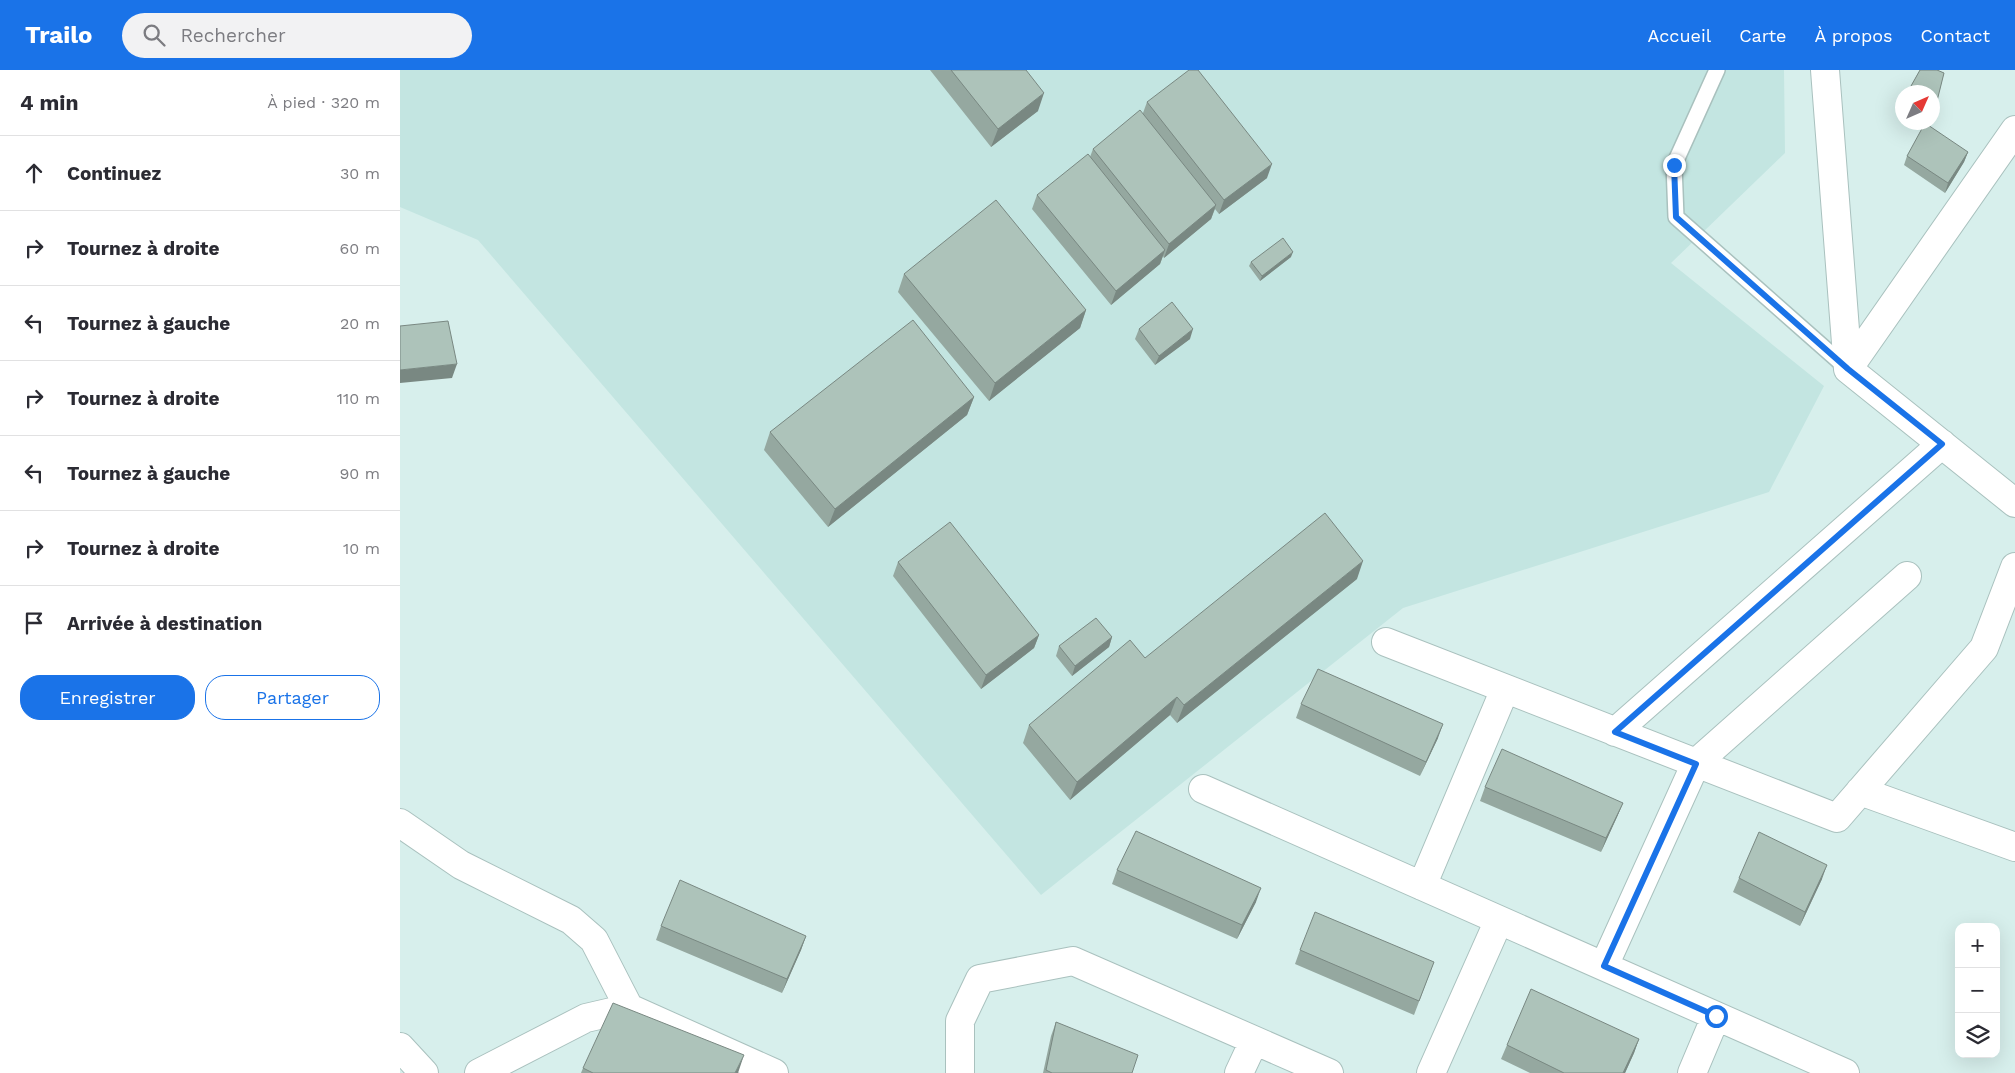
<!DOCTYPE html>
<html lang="fr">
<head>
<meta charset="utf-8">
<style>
  body { margin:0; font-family:"Work Sans",sans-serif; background:#f2f2f3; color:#2b2b33 }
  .controls { position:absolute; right:15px; bottom:15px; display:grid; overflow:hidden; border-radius:10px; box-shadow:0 5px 20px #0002 }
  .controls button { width:45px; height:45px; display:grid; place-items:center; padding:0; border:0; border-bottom:1px solid #e1e1e2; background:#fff; color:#2b2b33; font:25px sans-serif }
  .compass { position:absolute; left:1495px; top:15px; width:45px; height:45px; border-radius:50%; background:#fff; box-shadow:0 5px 20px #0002; rotate:45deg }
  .stop { position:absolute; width:15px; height:15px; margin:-11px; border:4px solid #1a73e8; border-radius:50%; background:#fff }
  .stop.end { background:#1a73e8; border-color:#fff; box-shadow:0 1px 5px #0008 }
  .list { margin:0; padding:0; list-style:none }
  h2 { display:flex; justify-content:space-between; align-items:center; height:65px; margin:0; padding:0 20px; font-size:21px }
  h2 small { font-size:16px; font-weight:400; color:#7c7c81 }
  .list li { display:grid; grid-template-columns:32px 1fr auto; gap:15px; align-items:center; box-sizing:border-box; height:75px; padding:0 20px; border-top:1px solid #e1e1e2 }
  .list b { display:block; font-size:19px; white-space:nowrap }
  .list em { font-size:16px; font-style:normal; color:#7c7c81 }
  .actions { display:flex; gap:10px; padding:15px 20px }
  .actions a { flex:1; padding:11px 0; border:1px solid #1a73e8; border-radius:20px; text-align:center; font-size:18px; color:#1a73e8 }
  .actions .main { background:#1a73e8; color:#fff }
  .icon { flex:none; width:28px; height:28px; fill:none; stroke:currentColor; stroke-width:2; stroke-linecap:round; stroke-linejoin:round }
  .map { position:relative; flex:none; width:1615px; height:1003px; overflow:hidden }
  header { display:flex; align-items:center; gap:30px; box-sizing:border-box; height:70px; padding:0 25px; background:#1a73e8; color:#fff }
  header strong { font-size:24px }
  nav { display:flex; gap:28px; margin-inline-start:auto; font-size:18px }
  .search { width:350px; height:45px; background:#f2f2f3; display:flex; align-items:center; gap:12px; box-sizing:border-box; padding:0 18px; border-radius:28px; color:#7c7c81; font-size:19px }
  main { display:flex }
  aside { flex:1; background:#fff }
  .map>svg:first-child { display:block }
  .built { fill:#c3e5e1 }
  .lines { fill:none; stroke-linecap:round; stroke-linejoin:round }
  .lane-casing { stroke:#a9c1be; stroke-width:18 }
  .street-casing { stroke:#a9c1be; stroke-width:30 }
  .secondary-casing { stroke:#a9c1be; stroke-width:30 }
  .lane { stroke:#fff; stroke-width:15 }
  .street { stroke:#fff; stroke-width:28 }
  .secondary { stroke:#fff; stroke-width:28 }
  .wall { fill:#95a8a0 }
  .shaded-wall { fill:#798882 }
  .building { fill:#adc3ba; stroke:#798882 }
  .route { stroke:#1a73e8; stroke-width:6 }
</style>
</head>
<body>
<header>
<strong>Trailo</strong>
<div class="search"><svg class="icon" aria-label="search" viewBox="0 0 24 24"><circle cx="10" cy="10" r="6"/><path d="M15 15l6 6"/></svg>Rechercher</div>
<nav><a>Accueil</a><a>Carte</a><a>À propos</a><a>Contact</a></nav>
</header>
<main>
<aside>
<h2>4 min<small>À pied · 320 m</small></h2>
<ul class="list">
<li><svg class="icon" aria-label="ahead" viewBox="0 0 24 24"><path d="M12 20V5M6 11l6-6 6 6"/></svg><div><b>Continuez</b></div><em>30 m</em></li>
<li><svg class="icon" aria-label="right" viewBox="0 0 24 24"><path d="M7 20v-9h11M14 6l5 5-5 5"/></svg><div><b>Tournez à droite</b></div><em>60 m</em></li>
<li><svg class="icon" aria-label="left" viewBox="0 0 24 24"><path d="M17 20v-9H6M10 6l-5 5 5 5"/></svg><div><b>Tournez à gauche</b></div><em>20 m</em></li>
<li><svg class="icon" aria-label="right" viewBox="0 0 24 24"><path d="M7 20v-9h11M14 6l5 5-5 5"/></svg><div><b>Tournez à droite</b></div><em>110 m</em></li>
<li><svg class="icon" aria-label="left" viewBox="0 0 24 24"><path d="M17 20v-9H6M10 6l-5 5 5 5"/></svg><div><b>Tournez à gauche</b></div><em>90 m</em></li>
<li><svg class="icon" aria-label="right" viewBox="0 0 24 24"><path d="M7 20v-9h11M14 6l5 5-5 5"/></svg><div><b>Tournez à droite</b></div><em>10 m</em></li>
<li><svg class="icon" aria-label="arrive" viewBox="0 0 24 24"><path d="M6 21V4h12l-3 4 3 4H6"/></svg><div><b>Arrivée à destination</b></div></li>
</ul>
<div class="actions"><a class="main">Enregistrer</a><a>Partager</a></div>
</aside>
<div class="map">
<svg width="1615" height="1003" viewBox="0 0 1615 1003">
  <rect width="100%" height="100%" fill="#d7efec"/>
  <path class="built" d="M 0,0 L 1384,0 L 1385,83 L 1271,193 L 1424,316 L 1369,422 L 1003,538 L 641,825 L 78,170 L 0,137 Z"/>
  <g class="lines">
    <defs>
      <path id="lane" d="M 1317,0 L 1274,95 L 1276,147 L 1448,299"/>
      <path id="street" d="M 1425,0 L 1448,299 L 1615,433
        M 1448,299 L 1615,60
        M 986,572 L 1437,748 L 1584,578 L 1615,497
        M 1215,662 L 1542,374
        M 803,719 L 1445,1003
        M 1460,721 L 1615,777
        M 0,753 L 61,795 L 171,850 L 194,870 L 229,938 L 186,948 L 79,1003
        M 1022,816 L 1105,619
        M 1204,896 L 1296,693 L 1507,506
        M 229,938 L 374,1003
        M 560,1003 L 560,951 L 580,909 L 673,891 L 929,1003
        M 839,1003 L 854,971
        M 1031,1003 L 1099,850
        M 1292,1003 L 1316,946"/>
      <path id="secondary" d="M 0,977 L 24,1003"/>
    </defs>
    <use href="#lane" class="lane-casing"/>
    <use href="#street" class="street-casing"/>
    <use href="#secondary" class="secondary-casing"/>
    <use href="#lane" class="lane"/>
    <use href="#street" class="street"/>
    <use href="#secondary" class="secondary"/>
  </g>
  <path class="wall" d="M 530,0 L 626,0 L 638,41 L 591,77 Z
    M 1520,0 L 1537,0 L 1544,3 L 1535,36 L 1532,34 L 1532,22 L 1511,22 L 1509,21 L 1511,16 Z
    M 747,32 L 867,108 L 819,144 L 815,139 L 811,149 L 764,188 L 763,186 L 760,194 L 711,235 L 632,139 L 637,125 L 690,87 L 693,79 L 743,43 Z
    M 1568,82 L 1564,92 L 1545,123 L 1504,95 L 1507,86 Z
    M 891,187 L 860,211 L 849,196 L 851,192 Z
    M 504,204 L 686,240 L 680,258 L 589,331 L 498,222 Z
    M 739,259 L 790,269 L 755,295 L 735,269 Z
    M 574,327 L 567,345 L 428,457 L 364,380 L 370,362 Z
    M 498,492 L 639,565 L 634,578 L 581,619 L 493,506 Z
    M 957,509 L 777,653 L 770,645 L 670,730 L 623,673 L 629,655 L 745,588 Z
    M 712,567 L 709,577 L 672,606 L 656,586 L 659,576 Z
    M 901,634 L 1038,668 L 1020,706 L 896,648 Z
    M 1085,717 L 1223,733 L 1217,747 L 1201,782 L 1080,731 Z
    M 717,800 L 856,832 L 837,869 L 712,814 Z
    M 1339,808 L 1422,809 L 1400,856 L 1333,822 Z
    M 261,856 L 406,866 L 401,880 L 382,923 L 256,870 Z
    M 900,880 L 1034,892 L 1014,945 L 895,894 Z
    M 656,952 L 732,1003 L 643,1003 L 651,966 Z
    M 1239,969 L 1234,983 L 1225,1003 L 1130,1003 L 1101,989 L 1107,975 Z
    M 183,998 L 338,1003 L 181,1003 Z"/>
  <path class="shaded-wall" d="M 644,23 L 638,41 L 591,77 L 598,59 Z
    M 1568,82 L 1564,92 L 1545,123 L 1548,113 Z
    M 872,94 L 867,108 L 819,144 L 824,130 Z
    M 816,135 L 811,149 L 764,188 L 769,174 Z
    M 765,180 L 760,194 L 711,235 L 716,221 Z
    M 893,182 L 891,187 L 860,211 L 862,206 Z
    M 686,240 L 680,258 L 589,331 L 595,313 Z
    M 793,259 L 790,269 L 755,295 L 759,286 Z
    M 57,294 L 52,308 L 0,313 L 0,300 Z
    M 574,327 L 567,345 L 428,457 L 435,439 Z
    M 963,491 L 957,509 L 777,653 L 784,635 Z
    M 639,565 L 634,578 L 581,619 L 586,605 Z
    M 712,567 L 709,577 L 672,606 L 675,596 Z
    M 777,627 L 770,645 L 670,730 L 677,712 Z
    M 1043,654 L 1038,668 L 1020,706 L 1026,692 Z
    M 1223,733 L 1217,747 L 1201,782 L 1206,768 Z
    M 1427,795 L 1422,809 L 1400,856 L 1405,842 Z
    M 861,818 L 856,832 L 837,869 L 842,855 Z
    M 406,866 L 401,880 L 382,923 L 387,909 Z
    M 1239,969 L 1234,983 L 1225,1003 L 1223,1003 Z
    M 344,985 L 338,1003 L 335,1003 Z"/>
  <path class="building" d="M 551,0 L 626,0 L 644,23 L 598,59 Z
    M 789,0 L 798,0 L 872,94 L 824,130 L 747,32 Z
    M 1520,0 L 1537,0 L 1544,3 L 1537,31 L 1532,29 L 1532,22 L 1522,22 L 1511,16 Z
    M 740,40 L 816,135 L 769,174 L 693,79 Z
    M 1525,53 L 1568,82 L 1548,113 L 1507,86 Z
    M 688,84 L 765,180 L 716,221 L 637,125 Z
    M 596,130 L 686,240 L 595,313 L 504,204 Z
    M 883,168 L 893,182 L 862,206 L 851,192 Z
    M 772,232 L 793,259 L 759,286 L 739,259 Z
    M 513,250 L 574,327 L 435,439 L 370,362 Z
    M 48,251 L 57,294 L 0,300 L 0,256 Z
    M 925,443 L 963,491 L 784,635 L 777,627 L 677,712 L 629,655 L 730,570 L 745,588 Z
    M 550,452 L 639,565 L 586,605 L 498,492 Z
    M 696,548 L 712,567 L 675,596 L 659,576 Z
    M 918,599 L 1043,654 L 1026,692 L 901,634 Z
    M 1102,679 L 1223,733 L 1206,768 L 1085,717 Z
    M 736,761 L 861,818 L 842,855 L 717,800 Z
    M 1359,762 L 1427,795 L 1405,842 L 1339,808 Z
    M 280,810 L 406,866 L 387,909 L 261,856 Z
    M 915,842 L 1034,892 L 1019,931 L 900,880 Z
    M 1131,919 L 1239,969 L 1223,1003 L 1164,1003 L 1107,975 Z
    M 213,933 L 344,985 L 335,1003 L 193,1003 L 183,998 Z
    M 656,952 L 738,985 L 732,1003 L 652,1003 L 646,1000 Z"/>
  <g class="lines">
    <path class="route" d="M 1274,95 L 1276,147 L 1448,299 L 1542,374 L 1215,662 L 1296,694 L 1204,896 L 1316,946"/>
  </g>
</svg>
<div class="controls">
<button>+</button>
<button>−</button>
<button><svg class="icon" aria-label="layers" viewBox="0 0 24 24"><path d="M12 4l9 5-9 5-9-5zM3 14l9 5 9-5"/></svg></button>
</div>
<svg class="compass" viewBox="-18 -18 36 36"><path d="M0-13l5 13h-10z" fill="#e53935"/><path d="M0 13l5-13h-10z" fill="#7c7c81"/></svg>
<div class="stop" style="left:1316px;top:946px"></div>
<div class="stop end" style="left:1274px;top:95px"></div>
</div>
</main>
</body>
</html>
